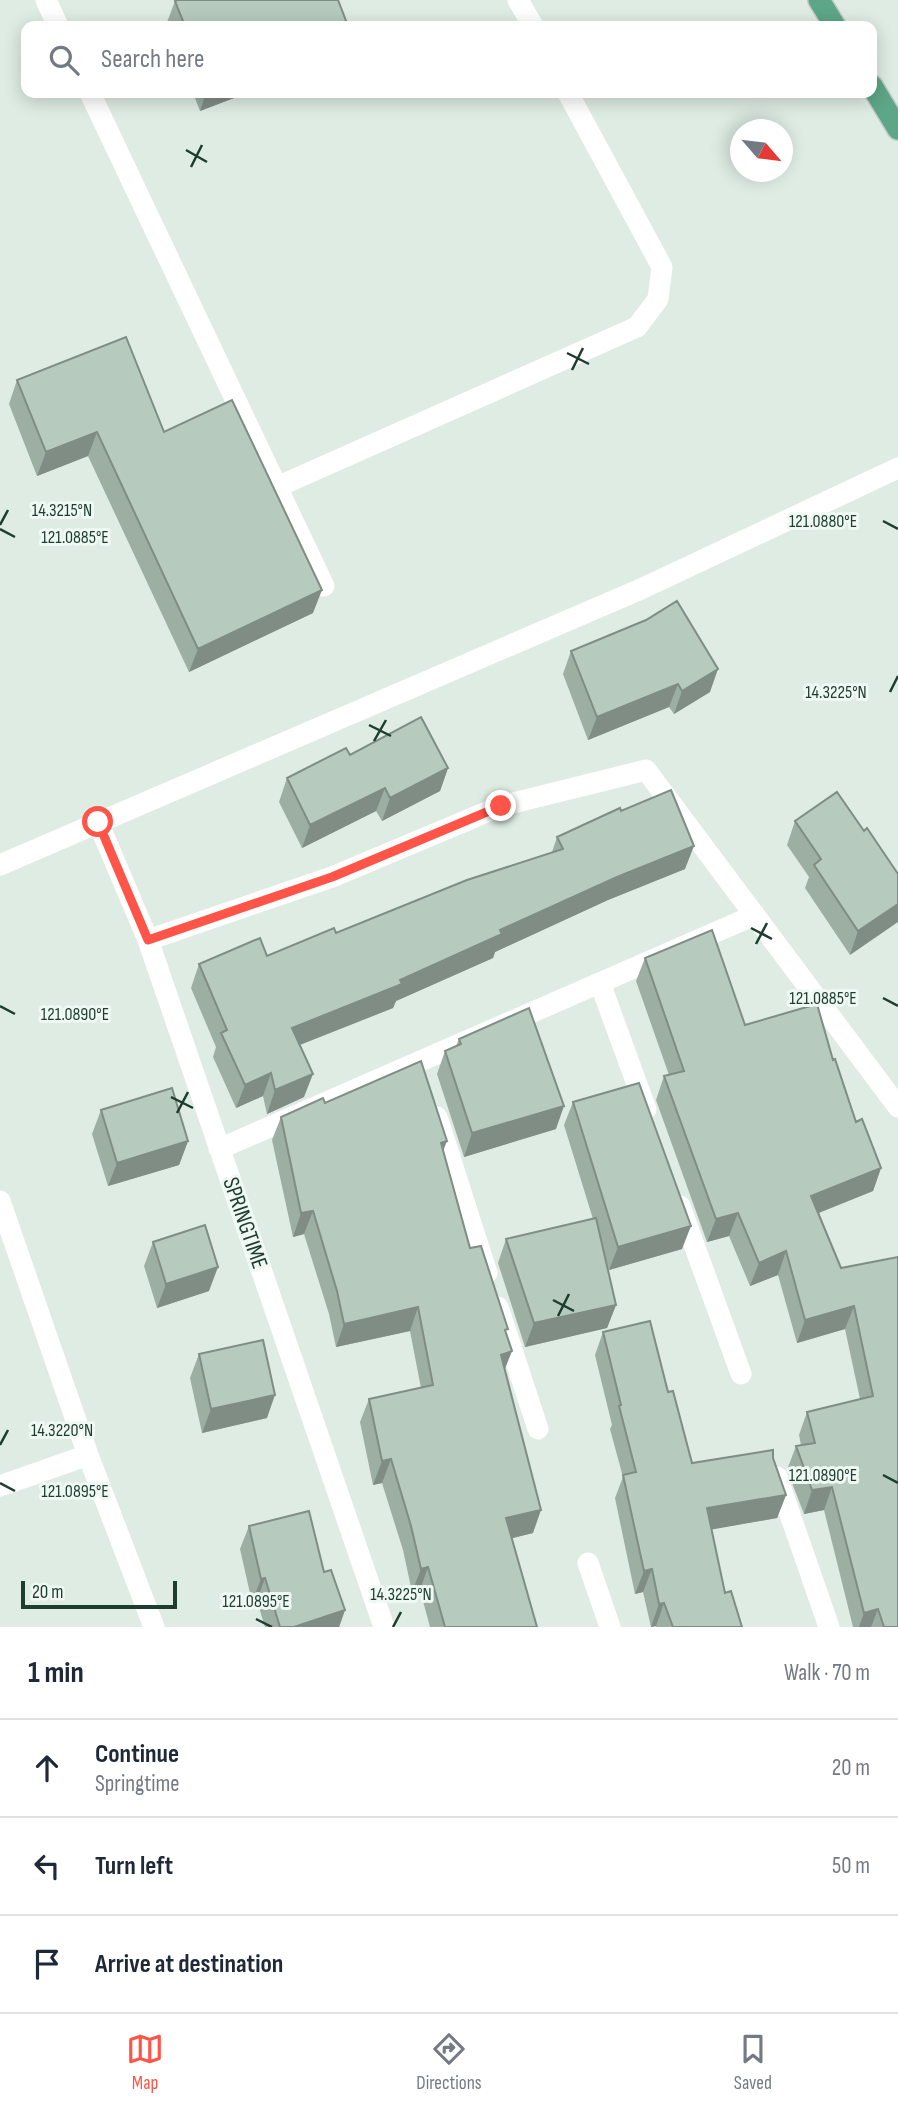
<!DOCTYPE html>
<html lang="en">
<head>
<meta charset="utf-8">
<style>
  body { margin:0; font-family:"Sofia Sans Condensed",sans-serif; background:#f6f6f7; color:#1f2937 }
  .compass { position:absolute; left:730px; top:119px; width:63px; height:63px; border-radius:50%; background:#fff; box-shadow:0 4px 18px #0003; rotate:118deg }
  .scale { position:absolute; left:21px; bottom:18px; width:156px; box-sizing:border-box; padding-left:7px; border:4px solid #1d3d2f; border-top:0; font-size:19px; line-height:24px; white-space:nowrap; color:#1d3d2f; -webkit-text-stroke:5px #eff8f2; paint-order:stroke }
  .stop { position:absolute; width:21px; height:21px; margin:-16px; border:5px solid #ff5549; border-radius:50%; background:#fff }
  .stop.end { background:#ff5549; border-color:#fff; box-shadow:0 2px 7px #0008 }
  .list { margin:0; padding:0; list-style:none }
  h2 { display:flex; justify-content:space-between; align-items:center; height:91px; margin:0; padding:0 28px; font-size:30px }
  h2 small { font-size:23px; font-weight:400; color:#747a83 }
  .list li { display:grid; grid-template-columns:46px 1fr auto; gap:21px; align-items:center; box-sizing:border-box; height:98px; padding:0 28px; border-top:2px solid #e0e1e3 }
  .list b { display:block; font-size:26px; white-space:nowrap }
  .list p { margin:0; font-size:23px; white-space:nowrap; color:#747a83 }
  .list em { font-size:23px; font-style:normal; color:#747a83 }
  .icon { flex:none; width:38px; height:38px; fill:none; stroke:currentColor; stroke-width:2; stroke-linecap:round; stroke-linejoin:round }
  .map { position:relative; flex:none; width:898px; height:1627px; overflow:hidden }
  .search { position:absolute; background:#fff; box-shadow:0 4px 18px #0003; left:21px; right:21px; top:21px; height:77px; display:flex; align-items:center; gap:18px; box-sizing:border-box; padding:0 24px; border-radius:14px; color:#747a83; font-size:26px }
  .sheet { height:385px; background:#fff }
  nav { display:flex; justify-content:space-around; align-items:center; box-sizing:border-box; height:98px; border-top:2px solid #e0e1e3; background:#fff; font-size:19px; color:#747a83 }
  nav a { display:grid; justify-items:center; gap:4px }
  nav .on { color:#ff5549 }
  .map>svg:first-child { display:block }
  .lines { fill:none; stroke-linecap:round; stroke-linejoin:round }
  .major-casing { stroke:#c0c9c5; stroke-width:24 }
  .minor { stroke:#fff; stroke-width:21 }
  .major { stroke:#5da687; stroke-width:21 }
  .wall { fill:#9daea3 }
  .shaded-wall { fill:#7f8d85 }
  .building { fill:#b6cabe; stroke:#7f8d85; stroke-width:2 }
  .route { stroke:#ff5549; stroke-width:9 }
  .ticks { fill:none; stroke:#1d3d2f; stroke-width:2.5 }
  .labels { text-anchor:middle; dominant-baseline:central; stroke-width:6; stroke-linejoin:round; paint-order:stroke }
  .street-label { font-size:23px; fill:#1d3d2f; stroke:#eff8f2 }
  .ticks-label { font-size:18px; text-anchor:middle; fill:#1d3d2f; stroke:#eff8f2; stroke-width:6; stroke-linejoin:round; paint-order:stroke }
</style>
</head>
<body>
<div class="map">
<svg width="898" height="1627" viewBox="0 0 898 1627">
  <rect width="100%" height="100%" fill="#deece3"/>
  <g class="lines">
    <defs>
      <path id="major" d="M 819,0 L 835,26
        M 872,86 L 898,129"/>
    </defs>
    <use href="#major" class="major-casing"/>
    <path class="minor" d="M 46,0 L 58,26
      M 518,0 L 533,26
      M 90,93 L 324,586
      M 277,487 L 637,327 L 658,299 L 662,267 L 568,93
      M 98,822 L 148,940 L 384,1627
      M 0,865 L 641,589 L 898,468
      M 148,940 L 332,877 L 501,806 L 646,770 L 898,1107
      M 600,983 L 646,1109
      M 437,1117 L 487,1273
      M 219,1149 L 755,915
      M 0,1201 L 88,1455 L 154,1627
      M 680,1206 L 741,1374
      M 498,1307 L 538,1429
      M 777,1477 L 829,1627
      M 0,1486 L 88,1455
      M 588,1563 L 610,1627"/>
    <use href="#major" class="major"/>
  </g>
  <path class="wall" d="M 175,1 L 348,26 L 167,26 L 166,25 Z
    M 193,93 L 247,93 L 200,111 Z
    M 17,380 L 164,432 L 313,613 L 189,672 L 88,456 L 37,476 L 9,404 Z
    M 571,651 L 710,692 L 674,714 L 669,707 L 588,740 L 563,674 Z
    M 350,755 L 448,768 L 440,791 L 382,821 L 376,811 L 302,848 L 279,802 L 287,778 Z
    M 621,811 L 685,869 L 608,900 L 495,952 L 493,958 L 396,1001 L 393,1008 L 300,1045 L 304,1097 L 267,1114 L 263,1096 L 236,1108 L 213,1057 L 216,1047 L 191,988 L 199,964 L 267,956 L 336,933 L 552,852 L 557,837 Z
    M 795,821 L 898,874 L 850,955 L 805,888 L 809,877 L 787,845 Z
    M 645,958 L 745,1025 L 833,1060 L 856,1122 L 881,1168 L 873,1191 L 819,1213 L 841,1268 L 898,1257 L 898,1627 L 853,1627 L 824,1510 L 804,1514 L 787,1470 L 796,1446 L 801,1445 L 799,1435 L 807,1412 L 860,1399 L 845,1329 L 797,1343 L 778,1275 L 750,1286 L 729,1236 L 707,1242 L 656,1100 L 664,1076 L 669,1075 L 636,981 Z
    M 459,1039 L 556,1129 L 464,1157 L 437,1074 L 445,1051 L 456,1046 Z
    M 573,1102 L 682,1249 L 609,1270 L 605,1256 L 616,1305 L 607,1328 L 525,1347 L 498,1263 L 506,1239 L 593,1219 L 564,1125 Z
    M 325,1103 L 443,1151 L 470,1248 L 506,1334 L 505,1370 L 533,1533 L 512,1538 L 537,1627 L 430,1627 L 420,1590 L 412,1592 L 403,1550 L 382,1483 L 373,1485 L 360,1422 L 369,1399 L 421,1388 L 410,1331 L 336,1347 L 329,1314 L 304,1234 L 293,1237 L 272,1140 L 281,1117 Z
    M 101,1110 L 188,1141 L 179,1165 L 108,1186 L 92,1134 Z
    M 153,1242 L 209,1291 L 157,1308 L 144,1266 Z
    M 603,1332 L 668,1392 L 692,1463 L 773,1458 L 786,1495 L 777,1518 L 711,1529 L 725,1593 L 742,1627 L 656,1627 L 656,1626 L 651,1627 L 643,1592 L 635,1594 L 615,1498 L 623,1477 L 610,1429 L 612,1425 L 595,1355 Z
    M 199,1354 L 267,1418 L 202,1433 L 190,1378 Z
    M 249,1526 L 324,1572 L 345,1610 L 339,1627 L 265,1627 L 257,1601 L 252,1602 L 240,1549 Z"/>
  <path class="shaded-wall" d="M 206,93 L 247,93 L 200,111 Z
    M 97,432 L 88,456 L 37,476 L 46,452 Z
    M 322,590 L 313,613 L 189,672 L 198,649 Z
    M 718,669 L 710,692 L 674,714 L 682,691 Z
    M 678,684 L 669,707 L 588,740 L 597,717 Z
    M 448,768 L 440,791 L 382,821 L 390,798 Z
    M 385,788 L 376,811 L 302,848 L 310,825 Z
    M 694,846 L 685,869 L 608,900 L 495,952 L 493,958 L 396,1001 L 393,1008 L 284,1051 L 292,1028 L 400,980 L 500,930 L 617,877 Z
    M 898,904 L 898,922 L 850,955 L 858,931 Z
    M 271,1073 L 263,1096 L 236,1108 L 245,1085 Z
    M 313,1074 L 304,1097 L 267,1114 L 275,1090 Z
    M 564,1106 L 556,1129 L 464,1157 L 472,1133 Z
    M 188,1141 L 179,1165 L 108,1186 L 117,1163 Z
    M 447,1141 L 438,1164 L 441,1143 Z
    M 881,1168 L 873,1191 L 803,1219 L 811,1196 Z
    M 313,1211 L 304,1234 L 293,1237 L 301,1213 Z
    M 738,1213 L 729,1236 L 707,1242 L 716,1219 Z
    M 691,1226 L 682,1249 L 609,1270 L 618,1247 Z
    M 786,1251 L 778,1275 L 750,1286 L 759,1263 Z
    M 218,1267 L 209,1291 L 157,1308 L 166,1284 Z
    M 616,1305 L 607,1328 L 525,1347 L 534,1323 Z
    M 854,1306 L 845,1329 L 797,1343 L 805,1320 Z
    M 418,1307 L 410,1331 L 336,1347 L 344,1324 Z
    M 512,1351 L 503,1374 L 501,1355 Z
    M 275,1395 L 267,1418 L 202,1433 L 211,1409 Z
    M 391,1459 L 382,1483 L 373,1485 L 382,1461 Z
    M 832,1487 L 824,1510 L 804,1514 L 812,1490 Z
    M 786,1495 L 777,1518 L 698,1532 L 707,1508 Z
    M 541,1510 L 533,1533 L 497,1542 L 506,1518 Z
    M 428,1567 L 420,1590 L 412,1592 L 421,1569 Z
    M 652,1569 L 643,1592 L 635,1594 L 644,1571 Z
    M 265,1578 L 257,1601 L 252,1602 L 261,1579 Z
    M 664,1603 L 656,1626 L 651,1627 L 659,1604 Z
    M 878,1609 L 871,1627 L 859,1627 L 864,1613 Z
    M 345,1610 L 339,1627 L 294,1627 Z"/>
  <path class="building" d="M 178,0 L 338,0 L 348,26 L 185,26 L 175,1 Z
    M 126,337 L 164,432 L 232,400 L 322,590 L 198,649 L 97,432 L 46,452 L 17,380 Z
    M 677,601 L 718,669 L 682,691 L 678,684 L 597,717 L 571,651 L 646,620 Z
    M 421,717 L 448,768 L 390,798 L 385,788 L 310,825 L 287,778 L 346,748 L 350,755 Z
    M 671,790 L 694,846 L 617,877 L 500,930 L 502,934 L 400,980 L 402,984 L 292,1028 L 313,1074 L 275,1090 L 271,1073 L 245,1085 L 221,1033 L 227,1030 L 199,964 L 260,938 L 267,956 L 334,928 L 336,933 L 467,880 L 563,849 L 557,837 L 620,808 L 621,811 Z
    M 837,792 L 864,831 L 867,828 L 898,874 L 898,904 L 858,931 L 814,865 L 821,859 L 795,821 Z
    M 712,930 L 745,1025 L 817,1004 L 833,1060 L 835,1059 L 856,1122 L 862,1119 L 881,1168 L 811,1196 L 841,1268 L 898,1257 L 898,1627 L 884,1627 L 878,1609 L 864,1613 L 832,1487 L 812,1490 L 796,1446 L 815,1443 L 807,1412 L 873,1396 L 854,1306 L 805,1320 L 786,1251 L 759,1263 L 738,1213 L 716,1219 L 664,1076 L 684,1071 L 645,958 Z
    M 529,1008 L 564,1106 L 472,1133 L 445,1051 L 461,1044 L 459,1039 Z
    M 421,1061 L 447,1141 L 441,1143 L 470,1248 L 481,1246 L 508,1329 L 505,1330 L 512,1351 L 501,1355 L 541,1510 L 506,1518 L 537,1627 L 445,1627 L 428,1567 L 421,1569 L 411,1526 L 391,1459 L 382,1461 L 369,1399 L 433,1385 L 418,1307 L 344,1324 L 337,1291 L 313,1211 L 301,1213 L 281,1117 L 323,1098 L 325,1103 Z
    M 639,1083 L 691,1226 L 618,1247 L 573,1102 Z
    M 172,1088 L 188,1141 L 117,1163 L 101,1110 Z
    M 596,1218 L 616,1305 L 534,1323 L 506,1239 Z
    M 205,1225 L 218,1267 L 166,1284 L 153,1242 Z
    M 650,1321 L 668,1392 L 673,1391 L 692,1463 L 773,1450 L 773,1458 L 786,1495 L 707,1508 L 725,1593 L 731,1591 L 742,1627 L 673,1627 L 664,1603 L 659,1604 L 652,1569 L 644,1571 L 623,1475 L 636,1472 L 619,1406 L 621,1405 L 603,1332 Z
    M 263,1340 L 275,1395 L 211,1409 L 199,1354 Z
    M 309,1511 L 324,1572 L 331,1570 L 345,1610 L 294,1627 L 280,1627 L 265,1578 L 261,1579 L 249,1526 Z"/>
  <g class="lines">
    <path class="route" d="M 98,822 L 148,940 L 332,877 L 501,806"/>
  </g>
  <path class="ticks" d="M 186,150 L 207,162M 191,167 L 202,145M 567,353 L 589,364M 572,370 L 583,348M 883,521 L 898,529M 0,525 L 8,510M 0,529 L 15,537M 890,692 L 898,676M 369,725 L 391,736M 374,741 L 386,720M 751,928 L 772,939M 756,944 L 767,923M 883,998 L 898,1006M 0,1006 L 15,1014M 171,1097 L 193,1108M 177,1113 L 188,1092M 553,1300 L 574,1311M 558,1316 L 569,1294M 0,1445 L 8,1430M 883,1475 L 898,1483M 0,1483 L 15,1491M 256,1619 L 272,1627M 393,1627 L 401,1612"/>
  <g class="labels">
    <g class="street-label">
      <text transform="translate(245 1223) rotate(71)">SPRINGTIME</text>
    </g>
  </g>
  <g class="ticks-label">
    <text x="62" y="516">14.3215°N</text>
    <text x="823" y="527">121.0880°E</text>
    <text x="75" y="543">121.0885°E</text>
    <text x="836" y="698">14.3225°N</text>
    <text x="823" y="1004">121.0885°E</text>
    <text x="75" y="1020">121.0890°E</text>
    <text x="62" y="1436">14.3220°N</text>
    <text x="823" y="1481">121.0890°E</text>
    <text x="75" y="1497">121.0895°E</text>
    <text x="401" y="1600">14.3225°N</text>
    <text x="256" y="1607">121.0895°E</text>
  </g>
</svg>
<svg class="compass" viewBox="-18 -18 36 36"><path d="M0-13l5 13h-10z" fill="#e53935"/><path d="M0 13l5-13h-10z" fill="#747a83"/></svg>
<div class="scale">20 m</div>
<div class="stop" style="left:98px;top:822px"></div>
<div class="stop end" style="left:501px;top:806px"></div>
<div class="search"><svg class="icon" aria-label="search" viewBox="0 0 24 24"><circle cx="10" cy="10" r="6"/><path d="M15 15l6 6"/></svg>Search here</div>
</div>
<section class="sheet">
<h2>1 min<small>Walk · 70 m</small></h2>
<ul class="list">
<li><svg class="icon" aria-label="ahead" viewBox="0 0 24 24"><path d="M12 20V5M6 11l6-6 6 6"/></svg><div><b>Continue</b><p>Springtime</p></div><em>20 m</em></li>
<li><svg class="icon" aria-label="left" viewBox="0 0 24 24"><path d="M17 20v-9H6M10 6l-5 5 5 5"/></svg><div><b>Turn left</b></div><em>50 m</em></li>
<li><svg class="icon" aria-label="arrive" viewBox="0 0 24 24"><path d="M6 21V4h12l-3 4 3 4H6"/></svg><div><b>Arrive at destination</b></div></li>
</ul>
</section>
<nav>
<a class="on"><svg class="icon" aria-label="map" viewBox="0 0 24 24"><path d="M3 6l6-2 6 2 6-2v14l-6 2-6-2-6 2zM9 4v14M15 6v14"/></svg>Map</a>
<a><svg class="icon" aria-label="directions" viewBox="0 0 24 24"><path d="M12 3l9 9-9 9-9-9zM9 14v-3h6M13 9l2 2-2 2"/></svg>Directions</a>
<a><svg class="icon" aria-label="saved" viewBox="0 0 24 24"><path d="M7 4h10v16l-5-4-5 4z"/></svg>Saved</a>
</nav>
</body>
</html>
